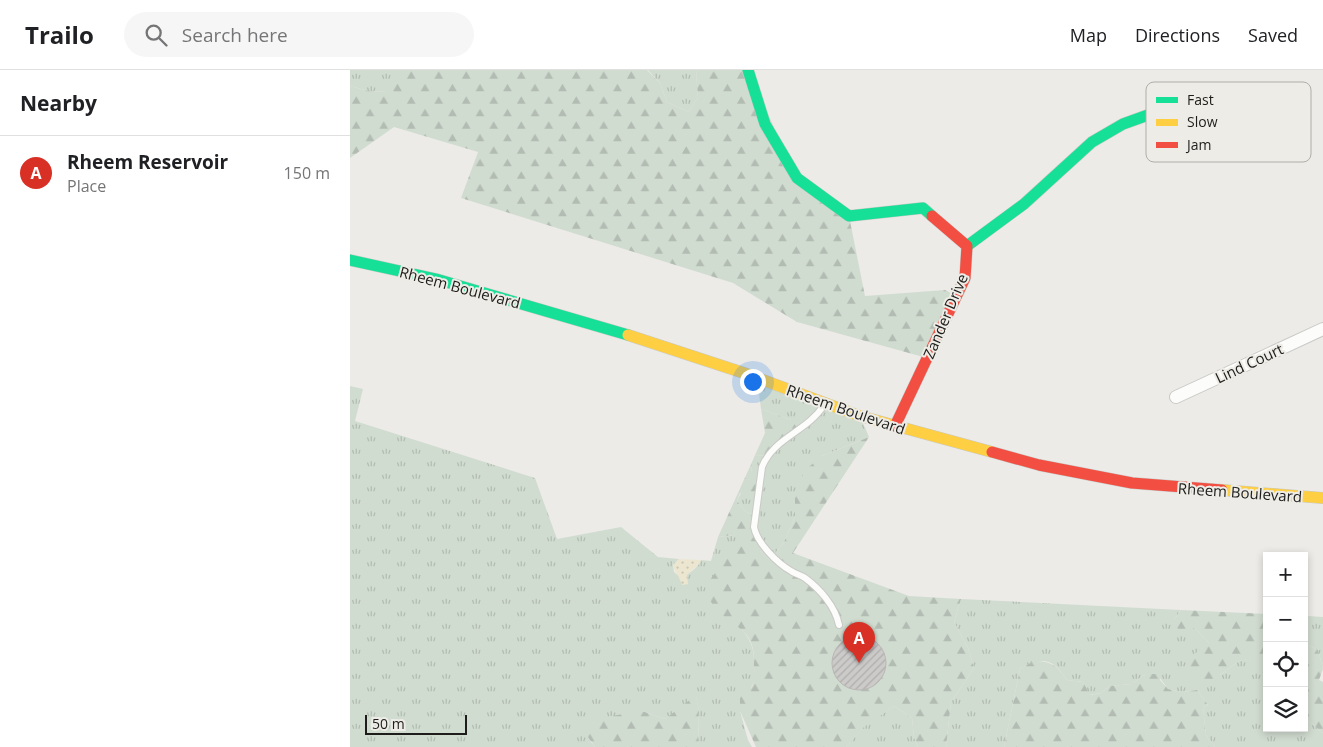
<!DOCTYPE html>
<html lang="en">
<head>
<meta charset="utf-8">
<style>
  body { margin:0; font-family:"Open Sans",sans-serif; background:#f6f6f6; color:#202124 }
  .controls { position:absolute; right:15px; bottom:15px; display:grid; overflow:hidden; border-radius:0px; box-shadow:0 2px 8px #0003 }
  .controls button { width:45px; height:45px; display:grid; place-items:center; padding:0; border:0; border-bottom:1px solid #e0e0e0; background:#fff; color:#202124; font:25px sans-serif }
  .scale { position:absolute; left:15px; bottom:12px; width:102px; box-sizing:border-box; padding-left:5px; border:2px solid #1e1d1b; border-top:0; font-size:14px; line-height:18px; white-space:nowrap; color:#1e1d1b; -webkit-text-stroke:4px #edece6; paint-order:stroke }
  .you { position:absolute; left:402px; top:311px; width:18px; height:18px; margin:-12px; border:4px solid #fff; border-radius:50%; background:#1a73e8; box-shadow:0 0 0 8px #1a73e833 }
  .badge { display:grid; place-items:center; width:32px; height:32px; border-radius:50%; background:#d93025; color:#fff; font-size:16px; font-weight:700 }
  .pin { position:absolute; translate:-50% -41px; filter:drop-shadow(0 1px 2px #0008) }
  .pin::after { content:''; position:absolute; top:26px; width:18px; height:15px; background:inherit; clip-path:polygon(0 0,100% 0,50% 100%) }
  .list { margin:0; padding:0; list-style:none }
  h2 { display:flex; justify-content:space-between; align-items:center; height:65px; margin:0; padding:0 20px; font-size:21px }
  h2 small { font-size:16px; font-weight:400; color:#757577 }
  .list li { display:grid; grid-template-columns:32px 1fr auto; gap:15px; align-items:center; box-sizing:border-box; height:75px; padding:0 20px; border-top:1px solid #e0e0e0 }
  .list b { display:block; font-size:19px; white-space:nowrap }
  .list p { margin:0; font-size:16px; white-space:nowrap; color:#757577 }
  .list em { font-size:16px; font-style:normal; color:#757577 }
  .icon { flex:none; width:28px; height:28px; fill:none; stroke:currentColor; stroke-width:2; stroke-linecap:round; stroke-linejoin:round }
  .map { position:relative; flex:none; width:973px; height:677px; overflow:hidden }
  header { display:flex; align-items:center; gap:30px; box-sizing:border-box; height:70px; padding:0 25px; background:#fff; border-bottom:1px solid #e0e0e0 }
  header strong { font-size:24px }
  nav { display:flex; gap:28px; margin-inline-start:auto; font-size:18px }
  .search { width:350px; height:45px; background:#f6f6f6; display:flex; align-items:center; gap:12px; box-sizing:border-box; padding:0 18px; border-radius:28px; color:#757577; font-size:19px }
  main { display:flex }
  aside { flex:1; background:#fff }
  .map>svg:first-child { display:block }
  .grass { fill:url(#grass-tufts) }
  .forest { fill:url(#forest-firs) }
  .sand { fill:url(#sand-dots) }
  .building { fill:url(#building-hatch); stroke:#b8b7b5 }
  .lines { fill:none; stroke-linecap:round; stroke-linejoin:round }
  .lane-casing { stroke:#c9c9c6; stroke-width:8 }
  .street-casing { stroke:#c9c9c6; stroke-width:14 }
  .fast-casing { stroke:#c9c9c6; stroke-width:12 }
  .slow-casing { stroke:#c9c9c6; stroke-width:12 }
  .jam-casing { stroke:#c9c9c6; stroke-width:12 }
  .lane { stroke:#fcfcfb; stroke-width:6 }
  .street { stroke:#fcfcfb; stroke-width:12 }
  .fast { stroke:#16e098; stroke-width:11 }
  .slow { stroke:#ffcf43; stroke-width:11 }
  .jam { stroke:#f24e42; stroke-width:11 }
  .labels { text-anchor:middle; dominant-baseline:central; stroke-width:4; stroke-linejoin:round; paint-order:stroke }
  .street-label { font-size:15px; fill:#1e1d1b; stroke:#edece6 }
  .key { fill:#edece6; stroke:#afaea9; stroke-width:1 }
  .key-label { font-size:14px; fill:#1e1d1b }
</style>
</head>
<body>
<header>
<strong>Trailo</strong>
<div class="search"><svg class="icon" aria-label="search" viewBox="0 0 24 24"><circle cx="10" cy="10" r="6"/><path d="M15 15l6 6"/></svg>Search here</div>
<nav><a>Map</a><a>Directions</a><a>Saved</a></nav>
</header>
<main>
<aside>
<h2>Nearby<small></small></h2>
<ul class="list">
<li><span class="badge">A</span><div><b>Rheem Reservoir</b><p>Place</p></div><em>150 m</em></li>
</ul>
</aside>
<div class="map">
<svg width="973" height="677" viewBox="0 0 973 677">
  <defs>
    <pattern id="grass-tufts" width="24" height="20" patternUnits="userSpaceOnUse" patternTransform="scale(1.25)"><rect width="24" height="20" fill="#d1dcd0"/><path d="M3 7l-1-3M5 7V3M7 7l1-3M15 17l-1-3M17 17v-4M19 17l1-3" fill="none" stroke="#b3bcb2"/></pattern>
    <pattern id="forest-firs" width="22" height="20" patternUnits="userSpaceOnUse" patternTransform="scale(1.25)"><rect width="22" height="20" fill="#d1dcd0"/><path d="M5 1l3.5 6h-7zM16 11l3.5 6h-7z" fill="#b3bcb2"/></pattern>
    <pattern id="sand-dots" width="8" height="8" patternUnits="userSpaceOnUse" patternTransform="scale(1.25)"><rect width="8" height="8" fill="#ece6d0"/><path d="M2 2h.1M6 6h.1" fill="none" stroke="#cac5b2" stroke-width="1.8" stroke-linecap="round"/></pattern>
    <pattern id="building-hatch" width="6" height="6" patternUnits="userSpaceOnUse" patternTransform="scale(1.25)"><rect width="6" height="6" fill="#cccbc9"/><path d="M-1 1l2-2M0 6l6-6M5 7l2-2" fill="none" stroke="#afaeac"/></pattern>
  </defs>
  <rect width="100%" height="100%" fill="#ecebe7"/>
  <path class="grass" d="M 0,0 L 45,0 L 45,3 L 37,22 L 19,21 L 0,16 Z
    M 298,0 L 346,0 L 348,27 L 339,42 L 317,32 L 310,13 Z
    M 407,308 L 510,346 L 519,367 L 472,386 L 445,423 L 445,447 L 434,472 L 420,490 L 410,481 L 406,466 L 386,554 C 397,564 404,574 404,590 C 404,596 404,601 406,607 L 390,641 L 398,670 L 402,677 L 348,677 L 349,641 L 346,626 L 315,649 L 292,641 L 240,671 L 245,677 L 0,677 L 0,316 L 13,319 L 5,351 L 185,408 L 207,469 L 271,457 L 308,487 L 329,489 L 323,495 L 324,502 L 330,507 C 338,505 348,498 351,490 L 361,491 L 368,467 L 383,465 L 406,447 L 395,441 L 387,431 L 401,402 L 402,392 L 405,385 L 418,386 L 441,350 L 411,339 Z
    M 611,529 L 831,540 L 824,550 L 845,558 L 859,573 L 870,605 L 889,591 L 914,585 L 917,589 L 917,658 L 954,658 L 954,645 L 959,652 L 973,663 L 973,677 L 865,677 L 856,665 L 853,637 L 858,635 L 847,620 L 832,622 L 818,619 L 807,604 L 795,604 L 782,614 L 759,616 L 751,623 L 739,625 L 733,612 L 717,610 C 703,588 692,586 670,599 L 654,677 L 596,677 L 601,632 L 624,598 L 618,578 L 604,552 Z
    M 958,546 L 973,547 L 973,599 L 968,580 L 954,573 C 954,563 957,555 958,546 Z
    M 544,636 L 562,648 L 564,667 L 568,677 L 496,677 L 514,656 Z"/>
  <path class="forest" d="M 45,0 L 297,0 L 310,13 L 317,32 L 339,42 L 348,27 L 346,0 L 398,0 L 447,108 L 499,146 L 515,226 L 595,220 L 606,226 L 577,288 L 447,252 L 383,213 L 111,128 L 128,82 L 44,57 L 0,88 L 0,16 L 19,21 L 36,22 Z
    M 411,339 L 441,350 L 449,360 L 418,386 L 405,385 L 415,363 Z
    M 519,367 L 443,483 L 559,526 L 611,529 L 604,552 L 618,578 L 624,598 L 601,632 L 596,677 L 568,677 L 564,667 L 562,648 L 544,636 L 514,657 L 496,677 L 406,677 L 390,641 L 390,622 L 402,617 C 406,606 404,605 404,594 C 406,557 382,559 364,536 C 362,533 359,530 358,526 C 357,522 357,518 357,514 L 386,474 L 406,466 L 412,476 L 410,481 L 420,490 L 434,472 L 445,447 L 445,423 L 455,400 L 472,386 Z
    M 402,392 L 401,402 L 412,407 L 411,416 L 400,425 L 390,423 L 387,431 L 395,441 L 406,447 L 404,457 L 383,465 L 368,467 Z
    M 831,540 L 917,544 L 917,589 L 913,586 L 889,591 L 855,616 L 839,610 L 835,603 L 843,585 L 859,573 L 845,558 L 829,562 L 824,550 Z
    M 954,573 L 968,580 L 973,599 L 969,610 L 973,612 L 973,663 L 959,652 L 954,645 Z
    M 684,591 C 701,591 708,596 717,610 L 733,612 L 740,625 L 751,623 L 759,616 L 782,614 L 795,604 L 812,604 L 810,610 L 818,619 L 832,622 L 847,620 L 858,635 L 853,637 L 856,665 L 865,677 L 654,677 L 670,599 Z
    M 346,625 L 349,641 L 348,677 L 245,677 L 231,657 L 261,646 L 292,641 L 315,649 Z"/>
  <path class="sand" d="M 329,489 L 351,490 C 348,497 342,499 337,505 L 338,514 L 332,515 C 330,507 325,503 323,495 Z"/>
  <path class="building" d="M482 593a27 27 0 1 1 54 0a27 27 0 1 1-54 0Z"/>
  <g class="lines">
    <defs>
      <path id="lane" d="M 474,335 C 457,362 424,367 412,397 L 404,457 C 407,473 427,493 441,501 C 445,504 451,505 455,508 C 470,519 485,536 489,555"/>
      <path id="street" d="M 826,327 L 973,259"/>
      <path id="fast" d="M 398,0 L 415,54 L 447,108 L 499,146 L 573,138 L 582,146
        M 617,176 L 674,134 L 742,72 L 773,54 L 823,36 L 846,35 L 868,50
        M 0,190 L 86,209 L 278,265"/>
      <path id="slow" d="M 278,265 L 397,304 L 510,346 L 642,382
        M 872,420 L 973,428"/>
      <path id="jam" d="M 545,356 L 615,208 L 617,176 L 582,146
        M 642,382 L 689,395 L 782,413 L 872,420"/>
    </defs>
    <use href="#lane" class="lane-casing"/>
    <use href="#street" class="street-casing"/>
    <use href="#fast" class="fast-casing"/>
    <use href="#slow" class="slow-casing"/>
    <use href="#jam" class="jam-casing"/>
    <use href="#lane" class="lane"/>
    <use href="#street" class="street"/>
    <use href="#fast" class="fast"/>
    <use href="#slow" class="slow"/>
    <use href="#jam" class="jam"/>
  </g>
  <g class="labels">
    <g class="street-label">
      <text transform="translate(110 217) rotate(15)">Rheem Boulevard</text>
      <text transform="translate(595 246) rotate(-67)">Zander Drive</text>
      <text transform="translate(899 293) rotate(-25)">Lind Court</text>
      <text transform="translate(496 339) rotate(19)">Rheem Boulevard</text>
      <text transform="translate(890 422) rotate(4)">Rheem Boulevard</text>
    </g>
  </g>
  <rect x="796" y="12" width="165" height="80" rx="8" class="key"/>
  <rect x="806" y="27" width="22" height="6" fill="#16e098"/>
  <rect x="806" y="49" width="22" height="7" fill="#ffcf43"/>
  <rect x="806" y="72" width="22" height="6" fill="#f24e42"/>
  <g class="key-label">
    <text x="837" y="35">Fast</text>
    <text x="837" y="57">Slow</text>
    <text x="837" y="80">Jam</text>
  </g>
</svg>
<div class="controls">
<button>+</button>
<button>−</button>
<button><svg class="icon" aria-label="locate" viewBox="0 0 24 24"><circle cx="12" cy="12" r="6"/><path d="M12 2v4M12 18v4M2 12h4M18 12h4"/></svg></button>
<button><svg class="icon" aria-label="layers" viewBox="0 0 24 24"><path d="M12 4l9 5-9 5-9-5zM3 14l9 5 9-5"/></svg></button>
</div>
<div class="scale">50 m</div>
<div class="you"></div>
<div class="pin badge" style="left:509px;top:593px">A</div>
</div>
</main>
</body>
</html>
